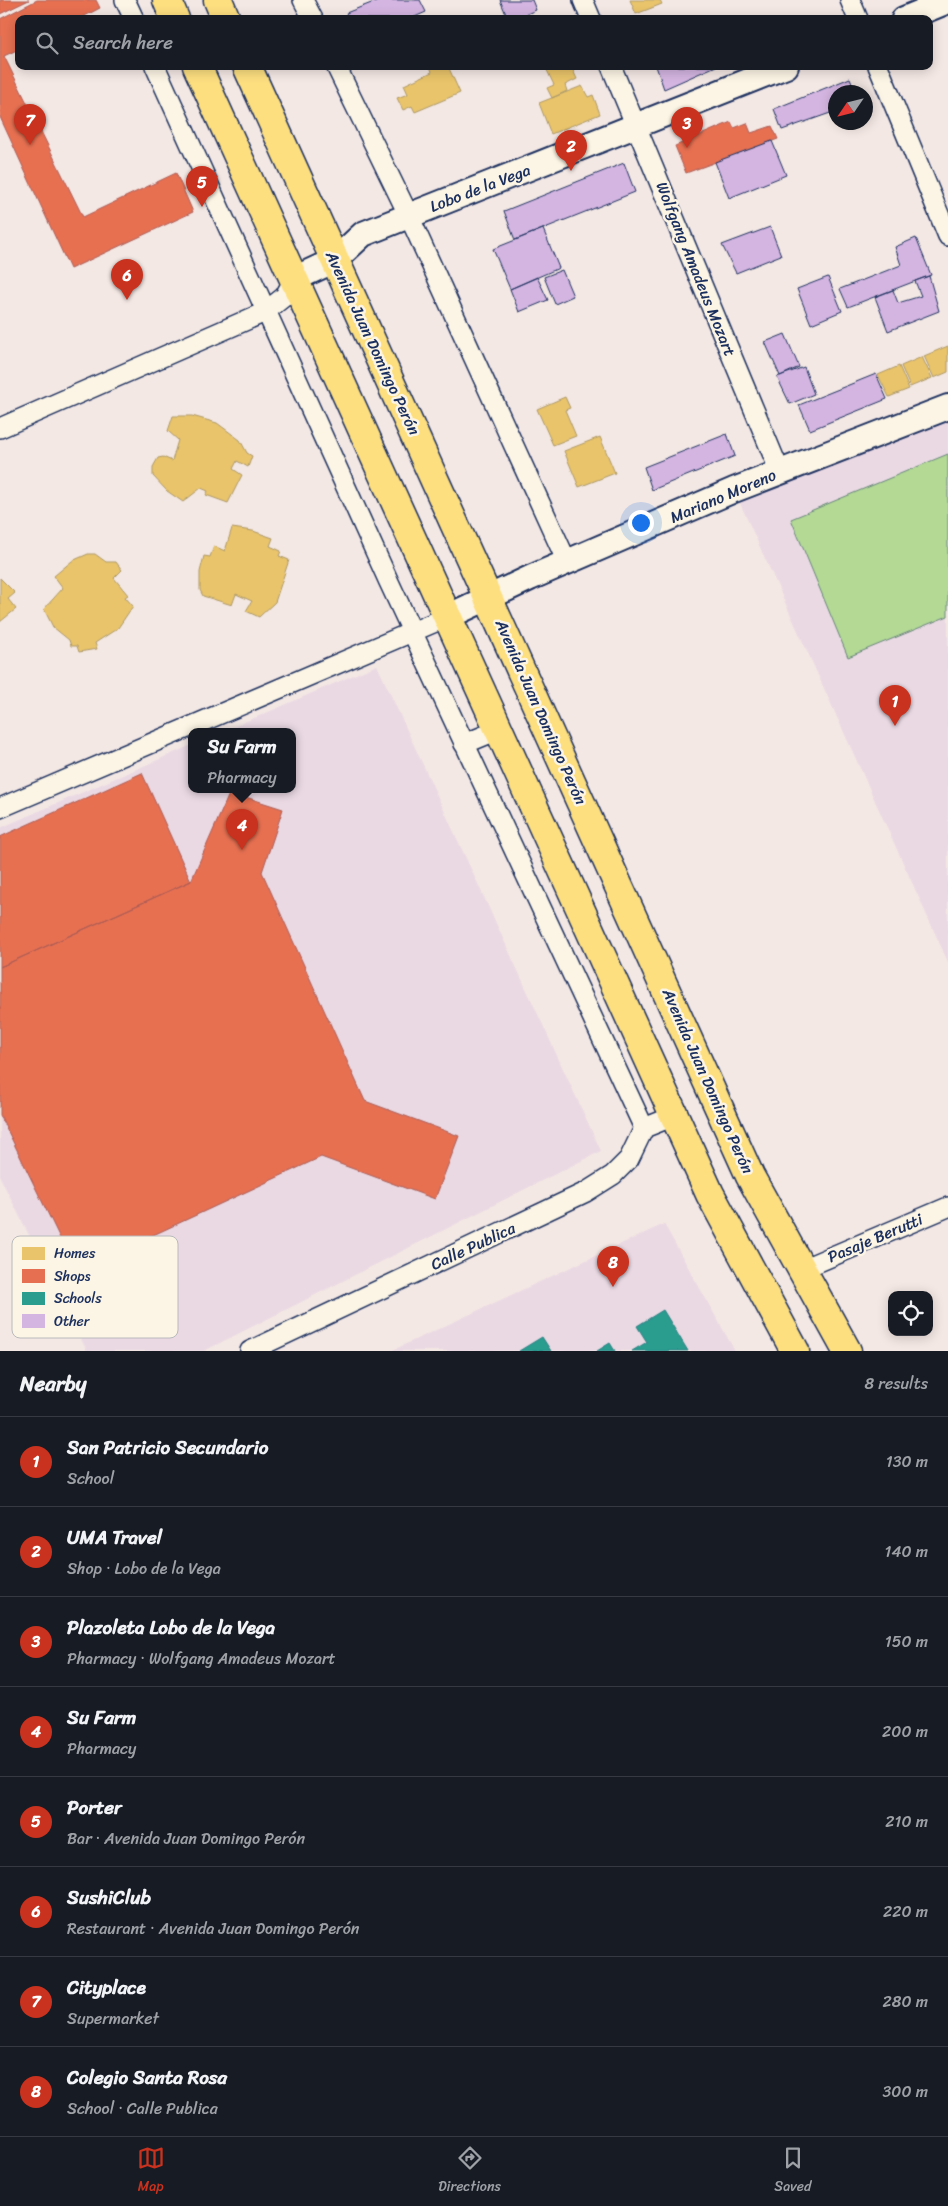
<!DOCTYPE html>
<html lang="en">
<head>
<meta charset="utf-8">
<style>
  body { margin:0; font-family:Sriracha,sans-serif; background:#242831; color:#f1f3f6 }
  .controls { position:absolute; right:15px; bottom:15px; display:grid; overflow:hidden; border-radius:10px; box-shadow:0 2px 12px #0003 }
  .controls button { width:45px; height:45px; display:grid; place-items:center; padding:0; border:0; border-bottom:1px solid #363941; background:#171b24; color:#f1f3f6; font:25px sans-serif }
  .compass { position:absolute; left:828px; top:85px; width:45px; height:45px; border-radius:50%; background:#171b24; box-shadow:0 2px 12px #0003; rotate:235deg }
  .you { position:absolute; left:640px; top:522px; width:18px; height:18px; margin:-12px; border:4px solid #fff; border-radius:50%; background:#1a73e8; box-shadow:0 0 0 8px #1a73e833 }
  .badge { display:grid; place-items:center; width:32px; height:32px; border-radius:50%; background:#c8321e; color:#fff; font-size:16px; font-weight:700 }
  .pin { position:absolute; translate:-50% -41px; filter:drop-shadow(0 1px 2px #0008) }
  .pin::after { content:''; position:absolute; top:26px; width:18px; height:15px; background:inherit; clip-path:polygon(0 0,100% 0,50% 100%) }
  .popup { position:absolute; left:188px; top:728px; width:108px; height:65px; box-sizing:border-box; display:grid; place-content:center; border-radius:10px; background:#171b24; filter:drop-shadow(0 1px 4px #0005); font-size:16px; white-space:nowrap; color:#9ea1a6 }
  .popup b { font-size:19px; color:#f1f3f6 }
  .popup::after { content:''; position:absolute; left:50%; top:100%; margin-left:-10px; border:10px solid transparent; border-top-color:#171b24 }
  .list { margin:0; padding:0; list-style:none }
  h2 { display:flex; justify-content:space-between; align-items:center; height:65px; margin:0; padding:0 20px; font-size:21px }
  h2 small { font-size:16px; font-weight:400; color:#9ea1a6 }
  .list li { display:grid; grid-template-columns:32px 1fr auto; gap:15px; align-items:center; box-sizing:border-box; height:90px; padding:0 20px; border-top:1px solid #363941 }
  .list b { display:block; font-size:19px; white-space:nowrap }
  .list p { margin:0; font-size:16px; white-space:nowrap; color:#9ea1a6 }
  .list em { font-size:16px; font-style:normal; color:#9ea1a6 }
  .icon { flex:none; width:28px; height:28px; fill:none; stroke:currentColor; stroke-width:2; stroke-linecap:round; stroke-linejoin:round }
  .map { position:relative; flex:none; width:948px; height:1351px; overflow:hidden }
  .search { position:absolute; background:#171b24; box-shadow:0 2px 12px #0003; left:15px; right:15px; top:15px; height:55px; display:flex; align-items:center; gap:12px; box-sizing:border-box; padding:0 18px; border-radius:10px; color:#9ea1a6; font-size:19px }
  .sheet { height:785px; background:#171b24 }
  nav { display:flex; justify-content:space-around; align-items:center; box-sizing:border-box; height:70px; border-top:1px solid #363941; background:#171b24; font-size:14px; color:#9ea1a6 }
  nav a { display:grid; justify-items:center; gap:2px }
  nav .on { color:#c8321e }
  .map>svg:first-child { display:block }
  .built { fill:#ead9e3 }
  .pitch { fill:#b3d995; stroke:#67847a }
  .homes { fill:#e9c46a; stroke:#ab9766 }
  .shops { fill:#e76f51; stroke:#aa5c55 }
  .schools { fill:#2a9d8f; stroke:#267c80 }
  .building { fill:#d4b5e1; stroke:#1b2f5e }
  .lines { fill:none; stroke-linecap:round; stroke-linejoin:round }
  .minor-casing { stroke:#1b2f5e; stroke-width:22 }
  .tertiary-casing { stroke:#1b2f5e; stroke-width:28 }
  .primary-casing { stroke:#1b2f5e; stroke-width:31 }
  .minor { stroke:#fcf5e5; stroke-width:19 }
  .tertiary { stroke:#fcf5e5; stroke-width:24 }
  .primary { stroke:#fddf80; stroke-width:28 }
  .labels { text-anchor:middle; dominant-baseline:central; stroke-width:5; stroke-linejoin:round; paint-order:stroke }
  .street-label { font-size:16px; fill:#1b2f5e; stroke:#fcf5e5 }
  .key { fill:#fcf5e5; stroke:#b8babc; stroke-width:1 }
  .key-label { font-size:14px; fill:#1b2f5e }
</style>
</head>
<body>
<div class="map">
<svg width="948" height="1351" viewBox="0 0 948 1351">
  <rect width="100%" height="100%" fill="#f4e8e4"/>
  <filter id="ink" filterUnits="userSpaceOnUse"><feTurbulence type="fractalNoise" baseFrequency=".02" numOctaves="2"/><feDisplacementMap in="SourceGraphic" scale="10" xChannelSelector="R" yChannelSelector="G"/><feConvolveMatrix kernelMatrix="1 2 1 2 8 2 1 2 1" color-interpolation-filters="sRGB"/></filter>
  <g filter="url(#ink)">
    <path class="built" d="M 948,406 L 948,962 L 734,490 Z
      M 377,665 L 601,1151 L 204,1351 L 87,1351 L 0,1177 L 0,828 L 192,745 L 192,789 L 292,789 L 292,731 L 224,731 Z
      M 664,1224 L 735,1351 L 391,1351 Z"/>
    <path class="pitch" d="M 948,454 L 948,616 L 848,657 L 791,519 Z"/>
    <path class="homes" d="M 630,0 L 660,0 L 662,4 L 636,14 Z
      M 430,66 L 448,66 L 460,93 L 415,112 L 412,106 L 403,110 L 397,98 L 408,94 L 404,85 L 432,72 Z
      M 545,66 L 571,66 L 577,79 L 565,85 L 567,91 L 552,98 L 547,88 L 554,85 Z
      M 582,86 L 588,97 L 593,95 L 600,114 L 551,134 L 539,103 Z
      M 948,346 L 948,372 L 934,378 L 924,356 Z
      M 922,357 L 932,378 L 910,387 L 901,366 Z
      M 899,366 L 909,389 L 889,397 L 878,375 Z
      M 565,397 L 570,408 L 565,410 L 576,436 L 553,445 L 537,409 Z
      M 173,416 L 192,416 L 217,423 L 240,440 L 247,453 L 252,456 L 248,467 L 237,461 L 233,469 L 242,475 L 228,503 L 206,495 L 208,491 L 201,488 L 183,502 L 167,491 L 153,476 L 153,467 L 158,458 L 163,457 L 172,461 L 178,440 L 168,431 Z
      M 600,437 L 615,473 L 579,487 L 564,451 Z
      M 232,528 L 253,531 L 273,538 L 270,546 L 281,551 L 279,556 L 289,560 L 275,602 L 259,617 L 246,611 L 252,601 L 236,594 L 232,605 L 203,596 L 200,590 L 200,572 L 204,556 L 210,557 L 214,546 L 225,551 Z
      M 88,554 L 95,554 L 106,562 L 116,562 L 122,570 L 114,578 L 128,595 L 125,597 L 133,606 L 118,628 L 95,643 L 97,649 L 79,652 L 77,646 L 71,646 L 69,640 L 53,627 L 44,609 L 63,588 L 54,576 L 72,561 Z
      M 0,578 L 15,593 L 8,599 L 16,609 L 0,622 Z"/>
    <path class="shops" d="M 0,0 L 29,0 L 0,14 Z
      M 37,0 L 96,0 L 100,8 L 79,19 L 19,19 L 19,49 L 4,56 L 83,217 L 176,173 L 193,212 L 70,269 L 0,117 L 0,19 Z
      M 731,122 L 734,128 L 747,123 L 751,133 L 772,126 L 778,139 L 686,173 L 675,146 Z
      M 142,773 L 191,881 L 0,967 L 0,837 Z
      M 230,792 L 283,809 L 262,872 L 365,1101 L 459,1136 L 435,1199 L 321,1157 L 76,1271 L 0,1115 L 0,967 L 191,881 Z"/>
    <path class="schools" d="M 663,1310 L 688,1351 L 632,1351 L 647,1342 L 637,1326 Z
      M 542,1337 L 551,1351 L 519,1351 Z
      M 610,1343 L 615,1351 L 597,1351 Z"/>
    <path class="building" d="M 379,0 L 420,0 L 426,12 L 410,19 L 349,19 L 346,13 Z
      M 500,0 L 532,0 L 536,10 L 515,19 L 508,19 Z
      M 656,66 L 716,66 L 664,89 Z
      M 850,78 L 856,92 L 836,92 L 836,111 L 782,130 L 774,109 Z
      M 772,141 L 786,175 L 729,198 L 715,162 Z
      M 624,163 L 635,192 L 515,240 L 504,211 Z
      M 770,227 L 781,255 L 736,273 L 722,245 Z
      M 543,229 L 559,268 L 510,289 L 493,249 Z
      M 916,238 L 931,275 L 848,307 L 840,289 L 901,265 L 895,247 Z
      M 562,270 L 573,296 L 555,304 L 544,277 Z
      M 929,276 L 939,311 L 888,331 L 875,297 L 893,290 L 898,303 L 921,296 L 915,281 Z
      M 537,277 L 548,300 L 519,312 L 510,289 Z
      M 828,277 L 842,311 L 811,324 L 797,289 Z
      M 785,334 L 799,367 L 780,376 L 765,342 Z
      M 804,367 L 814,394 L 790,404 L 777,377 Z
      M 876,374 L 887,399 L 810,430 L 799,405 Z
      M 727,434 L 735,456 L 652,490 L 644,467 Z"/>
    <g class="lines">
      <defs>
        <path id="minor" d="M 125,0 L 134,19
          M 303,0 L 313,19
          M 583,0 L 591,19
          M 850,0 L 858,19
          M 155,66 L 389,582 L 644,1128
          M 336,66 L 409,216 L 567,562
          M 611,66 L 780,472
          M 878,66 L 948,236
          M 0,428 L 265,312 L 285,296 L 294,279
          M 464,744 L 498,730
          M 0,808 L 447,617
          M 802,1269 L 948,1207
          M 250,1351 L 586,1192 L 613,1175 L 629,1159 L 644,1128 L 674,1116"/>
        <path id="tertiary" d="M 904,19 L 948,1
          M 294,279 L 335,260 L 363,234 L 786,66
          M 447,617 L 530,578 L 734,490 L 948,407"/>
        <path id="primary" d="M 167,0 L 175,19
          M 218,0 L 226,19
          M 197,66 L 710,1194 L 795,1351
          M 247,66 L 750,1176 L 847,1351"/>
      </defs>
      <use href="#minor" class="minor-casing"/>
      <use href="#tertiary" class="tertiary-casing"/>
      <use href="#primary" class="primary-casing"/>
      <use href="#minor" class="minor"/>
      <use href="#tertiary" class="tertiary"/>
      <use href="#primary" class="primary"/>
    </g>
  </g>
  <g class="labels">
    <g class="street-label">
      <text transform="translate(480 188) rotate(-21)">Lobo de la Vega</text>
      <text transform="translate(696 269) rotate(68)">Wolfgang Amadeus Mozart</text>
      <text transform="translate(373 343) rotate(65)">Avenida Juan Domingo Perón</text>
      <text transform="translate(723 496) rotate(-23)">Mariano Moreno</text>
      <text transform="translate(541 712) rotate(66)">Avenida Juan Domingo Perón</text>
      <text transform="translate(708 1081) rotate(66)">Avenida Juan Domingo Perón</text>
      <text transform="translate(875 1238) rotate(-23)">Pasaje Berutti</text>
      <text transform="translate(473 1246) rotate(-25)">Calle Publica</text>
    </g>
  </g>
  <rect x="12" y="1236" width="166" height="102" rx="8" class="key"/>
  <rect x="22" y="1247" width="23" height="13" fill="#e9c46a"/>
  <rect x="22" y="1269" width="23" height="14" fill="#e76f51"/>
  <rect x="22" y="1292" width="23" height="13" fill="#2a9d8f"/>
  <rect x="22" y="1314" width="23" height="14" fill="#d4b5e1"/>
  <g class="key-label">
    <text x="54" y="1258">Homes</text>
    <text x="54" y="1281">Shops</text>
    <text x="54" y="1303">Schools</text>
    <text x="54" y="1326">Other</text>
  </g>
</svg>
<div class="controls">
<button><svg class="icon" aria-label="locate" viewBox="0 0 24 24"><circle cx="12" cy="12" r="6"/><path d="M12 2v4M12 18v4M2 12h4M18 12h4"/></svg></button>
</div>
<svg class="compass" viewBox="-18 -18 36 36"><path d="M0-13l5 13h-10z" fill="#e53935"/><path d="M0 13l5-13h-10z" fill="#9ea1a6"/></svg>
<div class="you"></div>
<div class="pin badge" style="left:895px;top:726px">1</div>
<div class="pin badge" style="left:571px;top:171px">2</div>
<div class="pin badge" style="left:687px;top:148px">3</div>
<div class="pin badge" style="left:242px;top:850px">4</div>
<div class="popup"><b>Su Farm</b>Pharmacy</div>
<div class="pin badge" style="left:202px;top:207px">5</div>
<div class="pin badge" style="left:127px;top:300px">6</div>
<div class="pin badge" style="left:30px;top:145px">7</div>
<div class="pin badge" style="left:613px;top:1287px">8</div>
<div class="search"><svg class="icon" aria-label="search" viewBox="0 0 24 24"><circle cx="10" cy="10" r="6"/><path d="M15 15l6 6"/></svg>Search here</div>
</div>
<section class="sheet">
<h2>Nearby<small>8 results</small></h2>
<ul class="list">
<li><span class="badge">1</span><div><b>San Patricio Secundario</b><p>School</p></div><em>130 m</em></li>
<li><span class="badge">2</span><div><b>UMA Travel</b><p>Shop · Lobo de la Vega</p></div><em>140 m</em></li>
<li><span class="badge">3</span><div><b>Plazoleta Lobo de la Vega</b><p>Pharmacy · Wolfgang Amadeus Mozart</p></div><em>150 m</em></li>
<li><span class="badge">4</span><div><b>Su Farm</b><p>Pharmacy</p></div><em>200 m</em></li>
<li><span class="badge">5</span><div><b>Porter</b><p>Bar · Avenida Juan Domingo Perón</p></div><em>210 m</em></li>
<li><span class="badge">6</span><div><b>SushiClub</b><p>Restaurant · Avenida Juan Domingo Perón</p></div><em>220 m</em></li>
<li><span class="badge">7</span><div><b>Cityplace</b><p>Supermarket</p></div><em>280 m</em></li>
<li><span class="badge">8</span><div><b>Colegio Santa Rosa</b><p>School · Calle Publica</p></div><em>300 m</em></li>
</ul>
</section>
<nav>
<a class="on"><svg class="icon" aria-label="map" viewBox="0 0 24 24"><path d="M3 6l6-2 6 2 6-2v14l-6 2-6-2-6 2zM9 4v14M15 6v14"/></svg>Map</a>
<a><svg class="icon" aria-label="directions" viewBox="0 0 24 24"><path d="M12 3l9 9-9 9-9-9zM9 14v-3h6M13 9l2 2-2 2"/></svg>Directions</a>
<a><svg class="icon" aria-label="saved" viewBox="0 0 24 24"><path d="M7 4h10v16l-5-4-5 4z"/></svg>Saved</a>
</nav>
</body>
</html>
